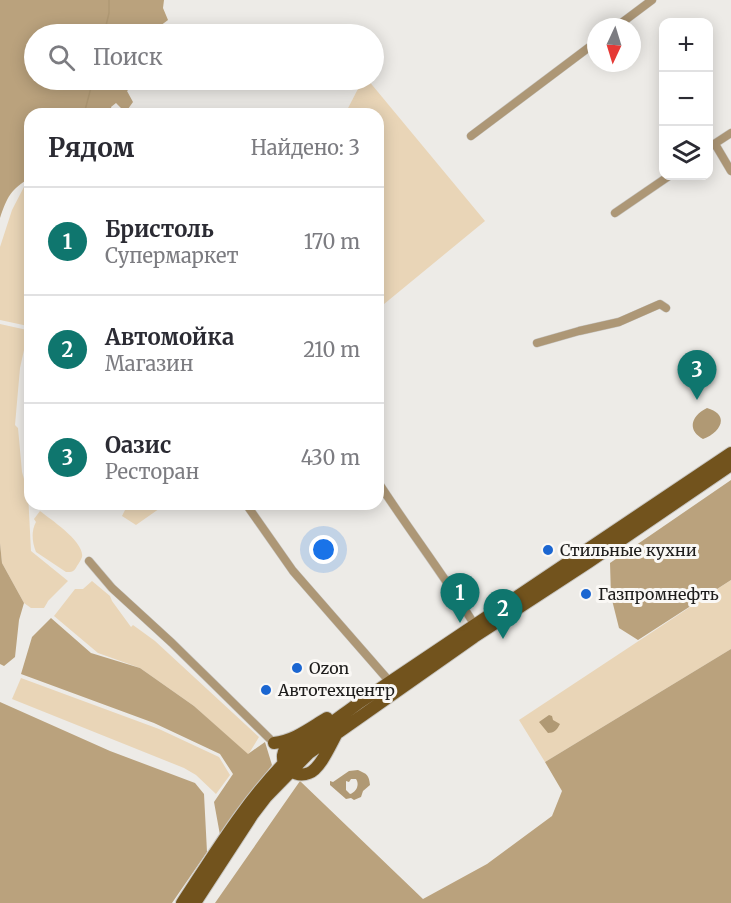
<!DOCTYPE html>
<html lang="ru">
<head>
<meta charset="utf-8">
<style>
  body { margin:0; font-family:Merriweather,serif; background:#f7f7f7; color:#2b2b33 }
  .controls { position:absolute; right:18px; top:18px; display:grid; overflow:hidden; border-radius:12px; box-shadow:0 3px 15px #0003 }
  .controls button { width:54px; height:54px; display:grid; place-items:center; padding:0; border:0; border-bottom:2px solid #e1e1e2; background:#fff; color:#2b2b33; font:30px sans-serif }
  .compass { position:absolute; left:587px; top:18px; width:54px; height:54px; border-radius:50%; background:#fff; box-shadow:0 3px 15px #0003; rotate:184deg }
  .you { position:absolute; left:324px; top:550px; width:21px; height:21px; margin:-15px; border:4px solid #fff; border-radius:50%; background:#1a73e8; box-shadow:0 0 0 9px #1a73e833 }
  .badge { display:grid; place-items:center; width:39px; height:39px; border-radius:50%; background:#0f766e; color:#fff; font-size:20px; font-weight:700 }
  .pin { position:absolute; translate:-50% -50px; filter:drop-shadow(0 2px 3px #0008) }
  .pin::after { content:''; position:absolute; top:32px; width:21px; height:18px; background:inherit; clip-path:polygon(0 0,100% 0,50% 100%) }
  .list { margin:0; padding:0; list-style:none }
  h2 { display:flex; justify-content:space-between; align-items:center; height:78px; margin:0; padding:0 24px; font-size:26px }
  h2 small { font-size:20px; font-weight:400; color:#7c7c81 }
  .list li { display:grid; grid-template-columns:39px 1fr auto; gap:18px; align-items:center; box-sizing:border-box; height:108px; padding:0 24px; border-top:2px solid #e1e1e2 }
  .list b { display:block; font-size:22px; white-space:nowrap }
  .list p { margin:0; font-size:20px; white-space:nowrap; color:#7c7c81 }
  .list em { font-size:20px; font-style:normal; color:#7c7c81 }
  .icon { flex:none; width:33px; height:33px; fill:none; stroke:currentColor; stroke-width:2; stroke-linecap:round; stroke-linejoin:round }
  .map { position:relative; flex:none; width:731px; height:903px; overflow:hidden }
  .search { position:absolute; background:#fff; box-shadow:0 3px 15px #0003; left:24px; top:24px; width:360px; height:66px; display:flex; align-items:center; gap:15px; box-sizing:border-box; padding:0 21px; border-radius:33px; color:#7c7c81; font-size:22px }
  .panel { position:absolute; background:#fff; box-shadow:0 3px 15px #0003; left:24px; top:108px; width:360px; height:402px; border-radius:18px }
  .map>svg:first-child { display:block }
  .green { fill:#e9d5b7 }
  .forest { fill:#baa27d }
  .water { fill:#b09974; fill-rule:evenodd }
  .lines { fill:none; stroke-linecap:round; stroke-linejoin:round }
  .stream { stroke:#b09974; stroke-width:1.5 }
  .street-casing { stroke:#c8c6c2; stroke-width:9 }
  .primary-casing { stroke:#c8c6c2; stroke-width:14 }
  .street { stroke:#ad9776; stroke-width:8 }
  .primary { stroke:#72531d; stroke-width:12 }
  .poi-dot { fill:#1b66d1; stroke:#faf8f5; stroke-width:2 }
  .labels { text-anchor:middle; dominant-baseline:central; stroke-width:6; stroke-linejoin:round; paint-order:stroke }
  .poi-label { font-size:16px; fill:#1d1c1b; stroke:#faf8f5; text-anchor:start }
</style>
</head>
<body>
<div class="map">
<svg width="731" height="903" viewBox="0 0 731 903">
  <rect width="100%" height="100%" fill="#edebe7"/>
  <path class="green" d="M 368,80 L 485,221 L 378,309 L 378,114 L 345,114 L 362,81 Z
    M 30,182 L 30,324 L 28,326 L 0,320 L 0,247 L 12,210 L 26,183 Z
    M 0,324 L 27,330 L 28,332 L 20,368 L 15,425 L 18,428 L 22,472 L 28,493 L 31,551 L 68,581 L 48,601 L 47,603 L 44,608 L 31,608 L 24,603 L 2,563 L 0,543 Z
    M 128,504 L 166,504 L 136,525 L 122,516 Z
    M 40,511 C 50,519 85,542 82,557 C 81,560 79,563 77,566 C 74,572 72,572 66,572 L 36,552 C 32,542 31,531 36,522 L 34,519 Z
    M 731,580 L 731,649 L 545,762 L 519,720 Z
    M 92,581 L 110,596 L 112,601 L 131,627 L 133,625 L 155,641 L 259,737 L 248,755 L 194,706 L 140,668 L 98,653 L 54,616 L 75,589 L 83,589 Z
    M 21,678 L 159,729 L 219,757 L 230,775 L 216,794 L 196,775 L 184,768 L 12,699 Z"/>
  <path class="forest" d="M 0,0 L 164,0 L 163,8 L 168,20 L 160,26 L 159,34 L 34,34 L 34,80 L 139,80 L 127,91 L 133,102 L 128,109 L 122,109 L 116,103 L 111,107 L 113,114 L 30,114 L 30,178 C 11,189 7,197 0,218 Z
    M 731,480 L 731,580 L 638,640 L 619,628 L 611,596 L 610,563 Z
    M 0,543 L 2,563 L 24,603 L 19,620 L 15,657 L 4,666 L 0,664 Z
    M 51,618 L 91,653 L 140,668 L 194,706 L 248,754 L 265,742 L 272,765 L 220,835 L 214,802 L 233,774 L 220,754 L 154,723 L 21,674 L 32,637 Z
    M 731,649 L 731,903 L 215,903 L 300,781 L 423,899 L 487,864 L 552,816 L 562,791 L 545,762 Z
    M 0,702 L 110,751 L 195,783 L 204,794 L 207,852 L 172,903 L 0,903 Z"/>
  <path class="water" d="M 707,408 C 731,415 720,433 703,439 C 686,430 692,415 707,408 Z
    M 549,715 L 552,716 L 553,720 L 560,724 C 557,730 554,733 548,733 L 539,722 Z
    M 358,770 C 367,774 369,775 370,785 L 363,791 L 361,797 L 354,800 L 351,798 L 346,799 L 330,785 L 330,781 L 333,782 L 349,771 ZM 351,779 L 356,779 C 360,785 356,792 350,794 L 346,790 L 346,781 L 349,782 Z"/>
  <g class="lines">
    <path class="stream" d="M 104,34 L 109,13 L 109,0
      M 84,114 L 93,80"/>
    <defs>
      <path id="street" d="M 616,27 L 652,0
        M 471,136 L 596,42
        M 715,144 L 731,171
        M 708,148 L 731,133
        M 615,213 L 669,176
        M 537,343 L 579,331 L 619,322 L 660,304 L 666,308
        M 378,482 C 409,530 444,575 474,624
        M 246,504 L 293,571 L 390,682
        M 89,561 L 112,588 L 172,643 L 274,743"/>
      <path id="primary" d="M 293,738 C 289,743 284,748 283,755 C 282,768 296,778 309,773 C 320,769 330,746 336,735
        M 274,743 C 294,741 310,728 327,718
        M 182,903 C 215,853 246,801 288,759 C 310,737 336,720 360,702 L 731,453
        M 195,903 L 253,814 L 266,797 L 309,753 L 474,637 L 589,562 L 731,465"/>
    </defs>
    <use href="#street" class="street-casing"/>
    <use href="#primary" class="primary-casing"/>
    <use href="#street" class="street"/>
    <use href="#primary" class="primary"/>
  </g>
  <g class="poi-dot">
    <circle cx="548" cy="550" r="6"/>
    <circle cx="586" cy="594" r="6"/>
    <circle cx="297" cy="668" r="6"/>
    <circle cx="266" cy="690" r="6"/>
  </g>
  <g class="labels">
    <g class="poi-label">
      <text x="560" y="550">Стильные кухни</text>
      <text x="598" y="594">Газпромнефть</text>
      <text x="309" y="668">Ozon</text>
      <text x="278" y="690">Автотехцентр</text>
    </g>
  </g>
</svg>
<div class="controls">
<button>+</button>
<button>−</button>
<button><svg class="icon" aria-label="layers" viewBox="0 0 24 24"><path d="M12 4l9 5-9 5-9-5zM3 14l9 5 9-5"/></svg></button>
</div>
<svg class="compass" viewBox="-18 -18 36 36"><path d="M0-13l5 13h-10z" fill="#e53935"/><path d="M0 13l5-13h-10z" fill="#7c7c81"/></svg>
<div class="you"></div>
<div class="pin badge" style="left:460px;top:623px">1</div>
<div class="pin badge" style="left:503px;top:639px">2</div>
<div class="pin badge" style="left:697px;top:400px">3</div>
<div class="search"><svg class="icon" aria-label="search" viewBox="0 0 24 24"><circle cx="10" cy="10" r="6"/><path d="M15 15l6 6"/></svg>Поиск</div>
<section class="panel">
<h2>Рядом<small>Найдено: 3</small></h2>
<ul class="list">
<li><span class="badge">1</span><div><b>Бристоль</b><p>Супермаркет</p></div><em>170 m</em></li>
<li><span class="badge">2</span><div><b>Автомойка</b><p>Магазин</p></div><em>210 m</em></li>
<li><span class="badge">3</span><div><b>Оазис</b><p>Ресторан</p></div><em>430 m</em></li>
</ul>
</section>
</div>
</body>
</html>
